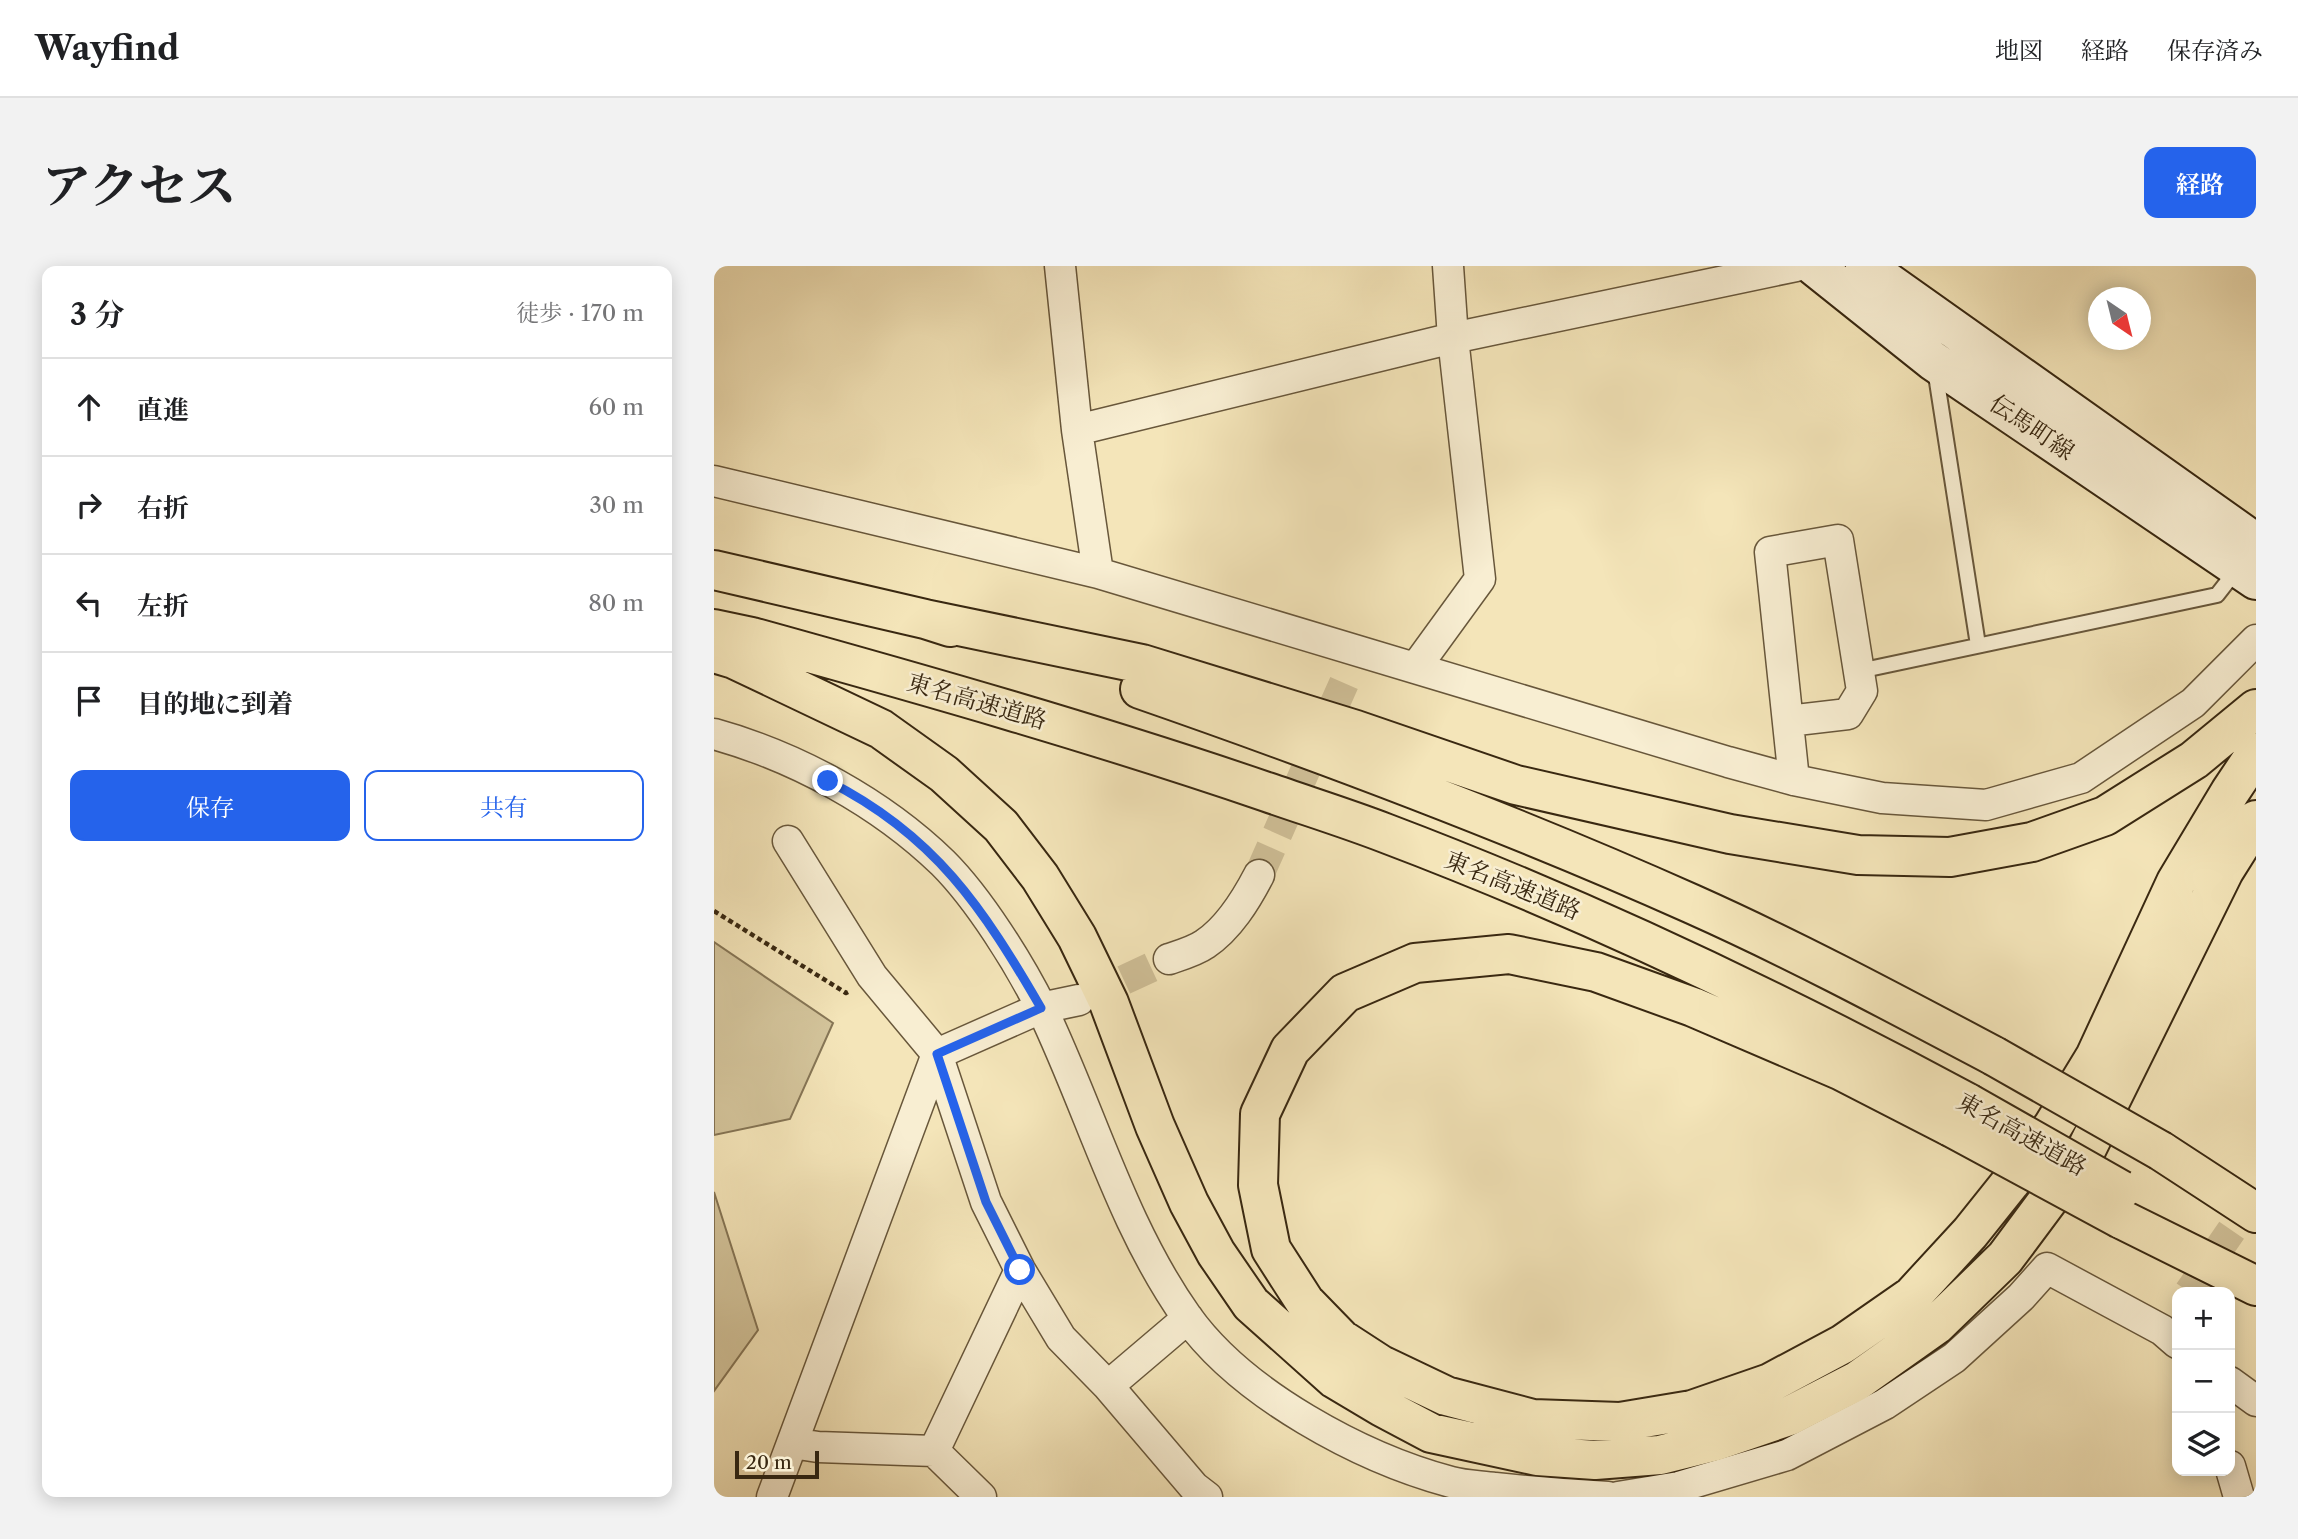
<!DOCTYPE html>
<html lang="ja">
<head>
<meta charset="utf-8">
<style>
  body { margin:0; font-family:"Libre Caslon Text","Noto Serif JP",serif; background:#f2f2f2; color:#202124 }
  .controls { position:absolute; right:21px; bottom:21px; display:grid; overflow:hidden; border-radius:14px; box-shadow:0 4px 18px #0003 }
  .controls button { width:63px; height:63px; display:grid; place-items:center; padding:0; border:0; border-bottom:2px solid #e0e0e0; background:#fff; color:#202124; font:35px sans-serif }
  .compass { position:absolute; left:1374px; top:21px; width:63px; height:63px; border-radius:50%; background:#fff; box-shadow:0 4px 18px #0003; rotate:145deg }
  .scale { position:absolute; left:21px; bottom:18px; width:84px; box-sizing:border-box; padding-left:7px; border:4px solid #392811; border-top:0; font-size:19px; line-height:24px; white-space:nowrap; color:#392811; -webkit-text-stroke:5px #f8eed2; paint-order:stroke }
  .stop { position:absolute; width:21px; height:21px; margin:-16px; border:5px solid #2563eb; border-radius:50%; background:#fff }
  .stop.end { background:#2563eb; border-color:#fff; box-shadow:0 2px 7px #0008 }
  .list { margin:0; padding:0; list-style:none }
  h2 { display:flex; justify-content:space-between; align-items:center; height:91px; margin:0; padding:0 28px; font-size:30px }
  h2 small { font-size:23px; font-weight:400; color:#757577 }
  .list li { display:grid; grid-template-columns:46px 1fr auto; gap:21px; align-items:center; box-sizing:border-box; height:98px; padding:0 28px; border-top:2px solid #e0e0e0 }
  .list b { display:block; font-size:26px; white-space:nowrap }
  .list em { font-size:23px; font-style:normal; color:#757577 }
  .actions { display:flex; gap:14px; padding:21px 28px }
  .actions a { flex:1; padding:16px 0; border:2px solid #2563eb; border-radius:14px; text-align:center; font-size:24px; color:#2563eb }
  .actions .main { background:#2563eb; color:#fff }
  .icon { flex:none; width:38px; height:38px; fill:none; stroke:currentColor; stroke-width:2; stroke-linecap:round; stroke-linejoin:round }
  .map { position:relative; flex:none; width:1542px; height:1231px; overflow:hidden; border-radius:14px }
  header { display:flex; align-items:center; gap:42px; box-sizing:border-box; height:98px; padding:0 35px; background:#fff; border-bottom:2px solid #e0e0e0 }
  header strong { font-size:33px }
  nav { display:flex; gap:38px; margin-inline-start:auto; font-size:24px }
  .intro { display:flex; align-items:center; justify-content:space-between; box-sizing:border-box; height:168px; padding:0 42px }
  h1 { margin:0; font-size:49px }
  .button { padding:18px 32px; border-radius:14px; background:#2563eb; color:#fff; font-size:24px; font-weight:700 }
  main { display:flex; gap:42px; padding:0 42px }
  aside { flex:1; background:#fff; border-radius:14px; box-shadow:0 4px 18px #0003 }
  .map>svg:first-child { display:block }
  .green { fill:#d4c59c; stroke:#867656; stroke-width:2 }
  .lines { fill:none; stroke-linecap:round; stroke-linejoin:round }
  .street-tunnel { stroke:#cfbf97; stroke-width:30; stroke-dasharray:30 15; stroke-linecap:butt }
  .lane-casing { stroke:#68573b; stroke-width:18 }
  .street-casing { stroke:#68573b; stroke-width:33 }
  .secondary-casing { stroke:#392811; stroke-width:42 }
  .highway-casing { stroke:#392811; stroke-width:42 }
  .path { stroke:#392811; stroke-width:4.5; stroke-dasharray:5 3.5; stroke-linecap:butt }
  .lane { stroke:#f8eed2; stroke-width:14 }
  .street { stroke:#f8eed2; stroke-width:30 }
  .secondary { stroke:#f8eed2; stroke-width:38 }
  .highway { stroke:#f4e5b9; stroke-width:38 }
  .highway-bridge-casing { stroke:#392811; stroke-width:42; stroke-linecap:butt }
  .highway-bridge { stroke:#f4e5b9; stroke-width:38 }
  .route { stroke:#2563eb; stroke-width:9 }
  .labels { text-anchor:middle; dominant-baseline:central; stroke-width:5; stroke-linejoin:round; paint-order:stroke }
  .street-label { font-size:24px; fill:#392811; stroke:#f8eed2 }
</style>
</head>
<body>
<header>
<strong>Wayfind</strong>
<nav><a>地図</a><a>経路</a><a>保存済み</a></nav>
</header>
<div class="intro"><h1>アクセス</h1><a class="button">経路</a></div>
<main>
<aside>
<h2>3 分<small>徒歩 · 170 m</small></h2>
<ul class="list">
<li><svg class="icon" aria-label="ahead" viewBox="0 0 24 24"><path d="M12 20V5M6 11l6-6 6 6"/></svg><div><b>直進</b></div><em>60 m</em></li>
<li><svg class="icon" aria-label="right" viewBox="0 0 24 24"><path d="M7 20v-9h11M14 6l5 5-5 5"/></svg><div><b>右折</b></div><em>30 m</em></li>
<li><svg class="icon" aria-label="left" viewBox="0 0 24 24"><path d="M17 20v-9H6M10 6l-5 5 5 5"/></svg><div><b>左折</b></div><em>80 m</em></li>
<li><svg class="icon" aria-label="arrive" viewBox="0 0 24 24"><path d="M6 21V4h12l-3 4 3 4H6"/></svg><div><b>目的地に到着</b></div></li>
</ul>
<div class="actions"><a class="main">保存</a><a>共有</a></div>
</aside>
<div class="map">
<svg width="1542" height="1231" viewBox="0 0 1542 1231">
  <rect width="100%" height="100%" fill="#f4e5b9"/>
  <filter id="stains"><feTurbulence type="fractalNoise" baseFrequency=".00286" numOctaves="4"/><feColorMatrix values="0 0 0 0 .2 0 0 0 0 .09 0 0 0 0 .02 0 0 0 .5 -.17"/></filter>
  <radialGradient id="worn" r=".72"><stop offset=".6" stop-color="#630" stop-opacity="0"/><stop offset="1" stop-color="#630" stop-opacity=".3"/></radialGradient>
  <path class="green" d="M 0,676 L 119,757 L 76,853 L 0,869 Z
    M 0,926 L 44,1064 L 0,1125 Z"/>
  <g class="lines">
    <path class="street-tunnel" d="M 545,609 L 634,408
      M 369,733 L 455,693
      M 1475,1026 L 1542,929"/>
    <defs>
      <path id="lane" d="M 1221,103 L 1264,379
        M 1145,405 L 1503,329 L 1524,302"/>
      <path id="street" d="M 346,0 L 363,164 L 384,307
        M 363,164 L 739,72 L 1082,0
        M 0,215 L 384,307 L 1014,496 L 1080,514 L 1168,532 L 1272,539 L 1367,512 L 1479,437 L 1542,374
        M 702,401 L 766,313 L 739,72 L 734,0
        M 1074,455 L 1134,448 L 1148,425 L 1124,274 L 1056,286 L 1080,514
        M 0,468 C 83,491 167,537 229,597 C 265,633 305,697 328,743 C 377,845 407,958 473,1051 C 528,1128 647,1192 737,1216 C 751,1220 767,1220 781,1222 C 819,1226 856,1229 894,1231
        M 74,575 L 158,710 L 223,788 L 272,936 L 306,1004 L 347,1072 L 394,1120 L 480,1221 L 493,1231
        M 455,693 C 467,689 481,685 491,678 C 515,662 532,634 545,609
        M 1516,1116 L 1542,1135
        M 394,1120 L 474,1052
        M 78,1177 L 104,1181 L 220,1185 L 267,1231
        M 220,1185 L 306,1004
        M 1516,1200 L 1525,1231
        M 58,1231 L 223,788 L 327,742 L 365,734
        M 904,1231 L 965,1221 L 1073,1189 L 1171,1138 L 1240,1092 L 1307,1031 L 1333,1002 L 1448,1064 L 1463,1077"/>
      <path id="secondary" d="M 1100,0 L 1219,95 L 1542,314
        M 1151,0 L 1542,277"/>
      <path id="highway" d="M 0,304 L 211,353 L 236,361
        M 211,353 L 428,398 L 642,464 L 802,519 L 1016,568 L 1144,589 L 1236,591 L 1318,576 L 1391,550 L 1480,494 L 1542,443
        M 0,363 L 38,371 C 211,419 383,468 553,526 C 593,540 632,552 671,567 C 872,643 1065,735 1254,837
        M 0,387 L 20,393 L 167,463 L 230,508 L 287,560 L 326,611 L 363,671 L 395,737 L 441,860 L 475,937 L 502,987 L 537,1038 L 621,1113 L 668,1141 L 717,1167 L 823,1190 L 881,1194 L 946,1189 L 1002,1175 L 1075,1150 L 1143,1115 L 1222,1059 L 1291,992 L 1373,882 L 1510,605 L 1542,554
        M 426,423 C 613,488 797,557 978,638 C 1081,684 1180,737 1280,790
        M 1237,861 L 1128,805 L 979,741 L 882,706 L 795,688 L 701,697 L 631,727 L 576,784 L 546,848 L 544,919 L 557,983 L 591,1036 L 627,1073 L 667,1099 L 732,1130 L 819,1153 L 906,1156 L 978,1144 L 1056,1117 L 1129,1078 L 1198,1030 L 1256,967 L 1296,917 L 1339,860 L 1381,791 L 1462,616 L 1516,526 L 1542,487
        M 1447,885 L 1542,947
        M 1407,953 L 1542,1020"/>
    </defs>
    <use href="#lane" class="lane-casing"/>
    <use href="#street" class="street-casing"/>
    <use href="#secondary" class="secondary-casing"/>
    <use href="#highway" class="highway-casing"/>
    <path class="path" d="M 0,645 L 132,727 L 134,726"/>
    <use href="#lane" class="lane"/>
    <use href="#street" class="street"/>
    <use href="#secondary" class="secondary"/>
    <use href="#highway" class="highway"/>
    <defs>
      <path id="highway-bridge" d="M 1280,790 L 1447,885
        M 1254,837 L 1407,924
        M 1237,861 L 1407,953"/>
    </defs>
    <use href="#highway-bridge" class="highway-bridge-casing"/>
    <use href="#highway-bridge" class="highway-bridge"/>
  </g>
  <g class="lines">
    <path class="route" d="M 114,515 C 221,569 269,642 327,742 L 223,788 L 272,936 L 306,1004"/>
  </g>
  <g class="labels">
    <g class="street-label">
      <text transform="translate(1318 161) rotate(34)">伝馬町線</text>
      <text transform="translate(263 435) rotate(16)">東名高速道路</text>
      <text transform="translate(799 619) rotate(22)">東名高速道路</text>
      <text transform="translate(1308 868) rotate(29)">東名高速道路</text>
    </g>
  </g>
  <rect width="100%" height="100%" filter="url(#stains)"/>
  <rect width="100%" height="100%" fill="url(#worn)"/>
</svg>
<div class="controls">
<button>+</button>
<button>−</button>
<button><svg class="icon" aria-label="layers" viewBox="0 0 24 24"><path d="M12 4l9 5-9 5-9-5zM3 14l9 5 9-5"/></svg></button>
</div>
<svg class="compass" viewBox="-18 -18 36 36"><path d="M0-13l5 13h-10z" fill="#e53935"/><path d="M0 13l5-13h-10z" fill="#757577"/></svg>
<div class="scale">20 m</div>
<div class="stop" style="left:306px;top:1004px"></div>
<div class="stop end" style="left:114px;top:515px"></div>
</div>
</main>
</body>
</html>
